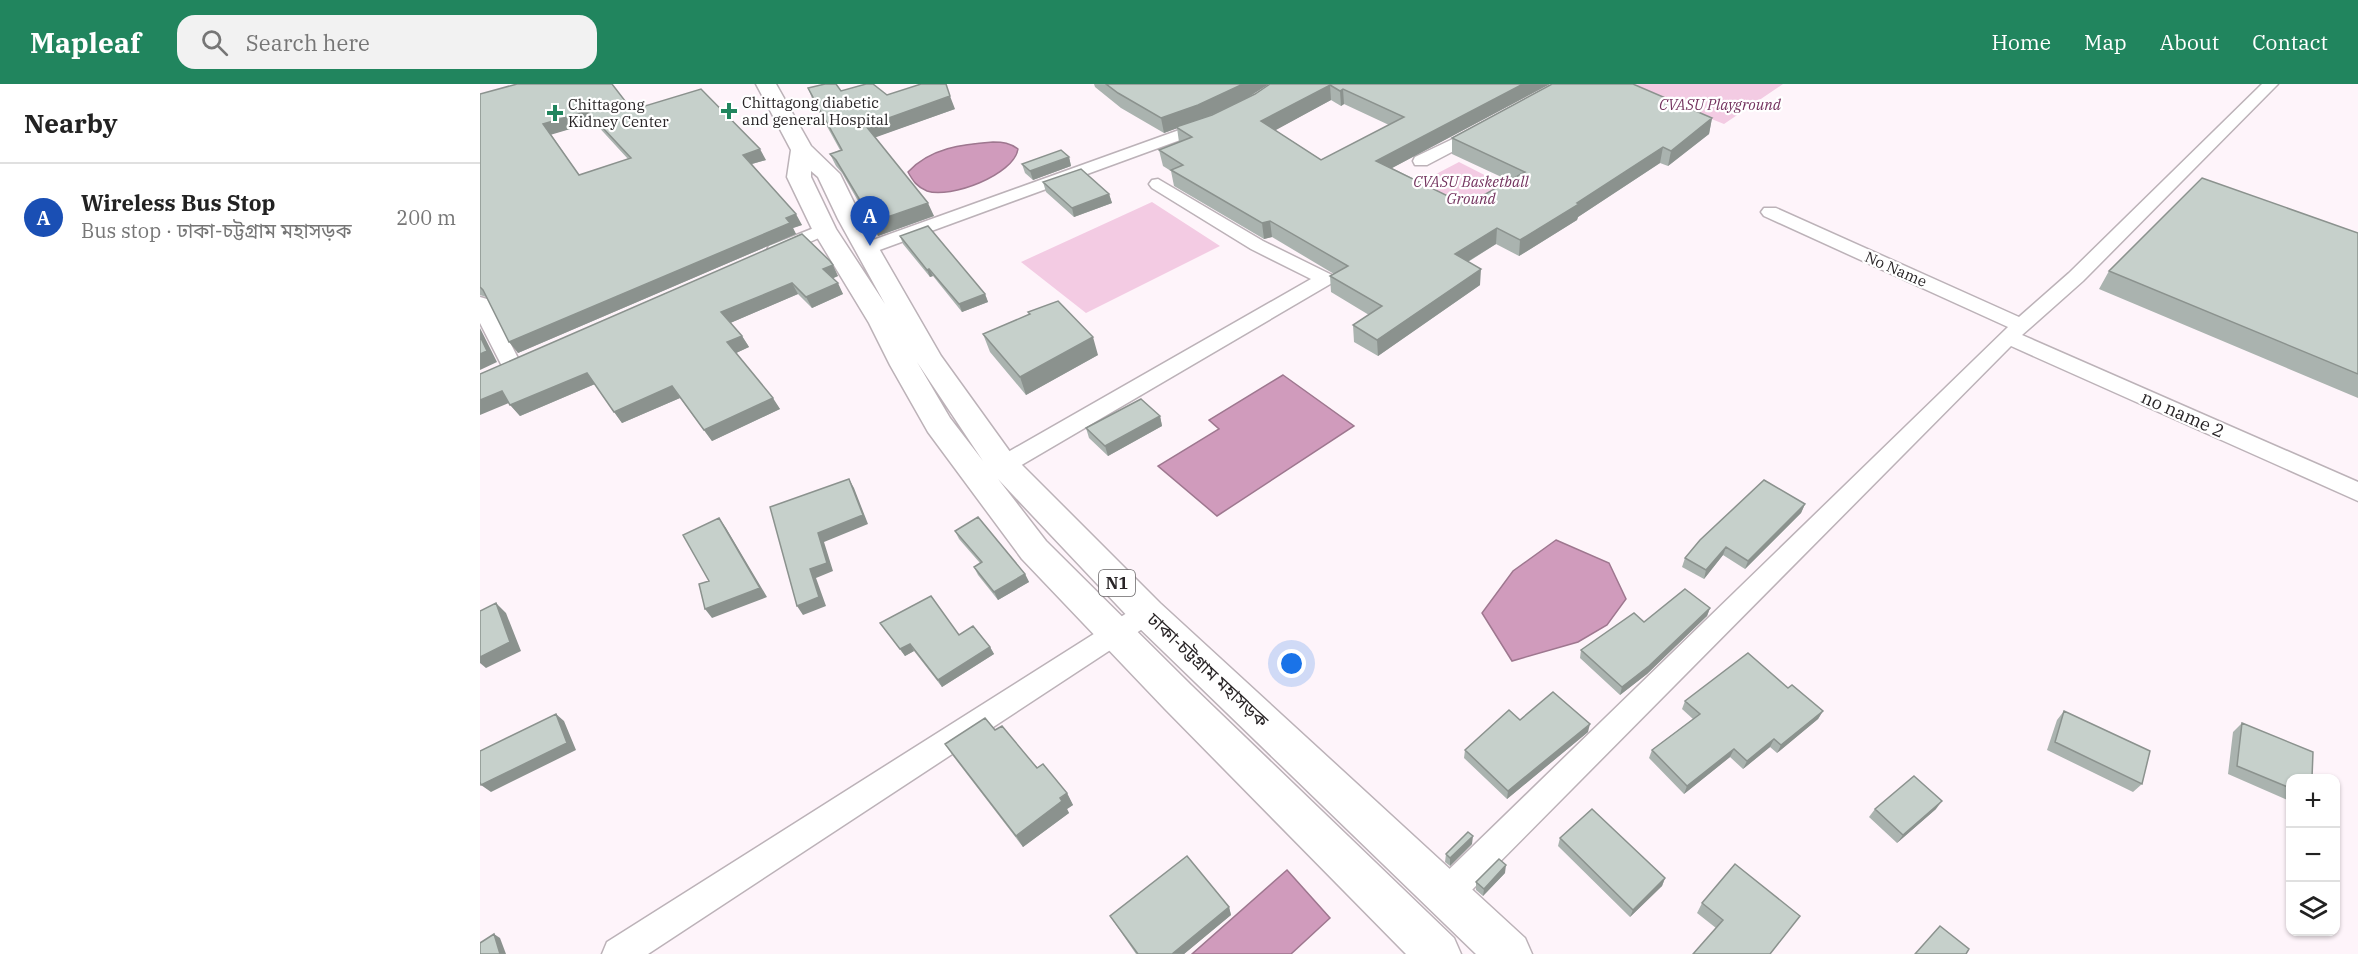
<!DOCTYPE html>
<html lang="en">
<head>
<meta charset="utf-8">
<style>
  body { margin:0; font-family:"IBM Plex Serif","Noto Sans Bengali",serif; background:#f2f2f2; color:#222 }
  .controls { position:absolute; right:18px; bottom:18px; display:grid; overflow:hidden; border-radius:12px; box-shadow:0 2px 4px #0004 }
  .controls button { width:54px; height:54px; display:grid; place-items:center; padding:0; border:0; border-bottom:2px solid #e0e0e0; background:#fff; color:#222; font:30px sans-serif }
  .you { position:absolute; left:812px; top:580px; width:21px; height:21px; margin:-15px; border:4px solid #fff; border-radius:50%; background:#1a73e8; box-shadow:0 0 0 9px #1a73e833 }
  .badge { display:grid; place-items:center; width:39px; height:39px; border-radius:50%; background:#21855e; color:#fff; font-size:20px; font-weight:700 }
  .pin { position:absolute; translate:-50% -50px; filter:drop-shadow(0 2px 3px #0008) }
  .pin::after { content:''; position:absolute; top:32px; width:21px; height:18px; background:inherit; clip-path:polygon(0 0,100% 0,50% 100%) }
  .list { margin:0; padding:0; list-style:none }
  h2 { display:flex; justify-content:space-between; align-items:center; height:78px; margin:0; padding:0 24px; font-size:26px }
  h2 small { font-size:20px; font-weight:400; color:#767676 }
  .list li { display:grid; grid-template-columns:39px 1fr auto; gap:18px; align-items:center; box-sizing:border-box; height:108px; padding:0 24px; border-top:2px solid #e0e0e0 }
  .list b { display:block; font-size:22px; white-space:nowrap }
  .list p { margin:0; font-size:20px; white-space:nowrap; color:#767676 }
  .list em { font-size:20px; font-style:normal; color:#767676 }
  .icon { flex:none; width:33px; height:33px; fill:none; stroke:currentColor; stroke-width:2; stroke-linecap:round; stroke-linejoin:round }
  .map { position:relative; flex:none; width:1878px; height:870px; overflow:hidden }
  header { display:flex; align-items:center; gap:36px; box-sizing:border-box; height:84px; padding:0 30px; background:#21855e; color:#fff }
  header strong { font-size:28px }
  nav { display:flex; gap:33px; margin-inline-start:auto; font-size:21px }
  .search { width:420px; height:54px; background:#f2f2f2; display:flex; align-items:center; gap:15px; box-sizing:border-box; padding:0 21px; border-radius:18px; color:#767676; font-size:22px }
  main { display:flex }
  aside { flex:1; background:#fff }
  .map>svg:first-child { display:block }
  .green { fill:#f3cbe3 }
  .water { fill:#d09bbc; stroke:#9e778f; stroke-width:1.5 }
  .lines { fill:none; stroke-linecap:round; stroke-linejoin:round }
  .minor-casing { stroke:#bcb2b8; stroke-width:3 }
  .trunk-casing { stroke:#bcb2b8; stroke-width:3 }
  .minor { fill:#fff; fill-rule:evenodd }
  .trunk { fill:#fff; fill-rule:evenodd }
  .wall { fill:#aab3af; fill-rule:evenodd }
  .shaded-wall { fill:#8b928e }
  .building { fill:#c6d0cb; stroke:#8b928e; stroke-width:1.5; fill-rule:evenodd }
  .poi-dot { fill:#21855e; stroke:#fff; stroke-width:2 }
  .labels { text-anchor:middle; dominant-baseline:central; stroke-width:4.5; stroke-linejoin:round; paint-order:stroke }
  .far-poi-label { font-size:15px; fill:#282426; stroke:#fff; text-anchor:start }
  .far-park-label { font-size:15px; font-style:italic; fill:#74345f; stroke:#fff }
  .far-street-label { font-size:15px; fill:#282426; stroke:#fff }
  .shield { fill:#fff; stroke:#686667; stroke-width:1.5 }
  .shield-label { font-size:16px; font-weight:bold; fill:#282426 }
  .street-label { font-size:18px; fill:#282426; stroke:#fff }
</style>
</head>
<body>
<header>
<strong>Mapleaf</strong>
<div class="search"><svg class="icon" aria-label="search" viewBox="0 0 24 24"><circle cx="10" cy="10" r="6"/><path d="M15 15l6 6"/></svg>Search here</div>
<nav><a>Home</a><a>Map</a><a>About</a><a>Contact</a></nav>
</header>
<main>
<aside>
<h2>Nearby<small></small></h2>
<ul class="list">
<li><span class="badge" style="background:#1a4fb4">A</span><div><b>Wireless Bus Stop</b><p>Bus stop · ঢাকা-চট্টগ্রাম মহাসড়ক</p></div><em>200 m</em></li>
</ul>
</aside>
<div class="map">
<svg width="1878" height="870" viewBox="0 0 1878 870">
  <rect width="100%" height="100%" fill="#fef4fa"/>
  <path class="green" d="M 1144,0 L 1303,0 L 1244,40 Z
    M 979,78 L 1034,106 L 995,128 L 939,99 Z
    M 672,118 L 740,162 L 606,229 L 541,178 Z"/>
  <path class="water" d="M 513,58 C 523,58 530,59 538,65 C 534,91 470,115 447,107 C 437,103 433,97 428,88 C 450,64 483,60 513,58 Z
    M 803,291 L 874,342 L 737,432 L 678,382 L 739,345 L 729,336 Z
    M 1076,456 L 1129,479 L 1146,515 L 1127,541 L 1098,558 L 1032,577 L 1002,529 L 1033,487 Z
    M 807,786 L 850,834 L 811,870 L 712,870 Z"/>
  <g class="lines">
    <defs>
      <path id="minor" d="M 1782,0 L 1798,0 L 1603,197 L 1542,251 L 1878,398 L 1878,417 L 1531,262 L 977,821 L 966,826 L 955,821 L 950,810 L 955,799 L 1528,243 L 1284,132 L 1281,128 L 1284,124 L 1296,124 L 1539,233 L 1589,189 Z
        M 727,36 L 735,41 L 733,44 L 394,168 L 382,168 L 379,164 L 382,160 Z
        M 1000,42 L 1008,47 L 1006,50 L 947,81 L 935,81 L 933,77 L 935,73 Z
        M 678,95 L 783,157 L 852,191 L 855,195 L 852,199 L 516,396 L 508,398 L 500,396 L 496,390 L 500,384 L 831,195 L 771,165 L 672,104 L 669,100 L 672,96 Z
        M 344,140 L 350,141 L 353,145 L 350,149 L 303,170 L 289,170 L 287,166 L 289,162 Z
        M 0,213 L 7,215 L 10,219 L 42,282 L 39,287 L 32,289 L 25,287 L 22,282 L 0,239 Z
        M 667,519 L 676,522 L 680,529 L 676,536 L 168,870 L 122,870 L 127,858 L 658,522 Z"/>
      <path id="trunk" d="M 276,0 L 296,0 L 331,62 L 360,90 L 382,135 L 461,272 L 533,372 L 680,519 L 1045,854 L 1052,870 L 996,870 L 654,539 L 518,395 L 566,457 L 711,601 L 974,854 L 981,870 L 926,870 L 685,625 L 542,475 L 448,348 L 410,281 L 389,239 L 332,145 L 307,93 L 311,66 ZM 331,87 L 338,93 L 358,135 L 405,220 L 356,145 L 331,93 ZM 437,278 L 503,377 L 470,334 Z"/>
    </defs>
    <use href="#minor" class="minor-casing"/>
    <use href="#trunk" class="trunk-casing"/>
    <use href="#minor" class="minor"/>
    <use href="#trunk" class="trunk"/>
  </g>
  <path class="wall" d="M 614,0 L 789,0 L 767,14 L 775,10 L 790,0 L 1070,0 L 912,84 L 986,121 L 1030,97 L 972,70 L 972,54 L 1232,34 L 1229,50 L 1188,82 L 1180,79 L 1098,133 L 1097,136 L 1039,172 L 1016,160 L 988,178 L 1000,201 L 898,272 L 874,258 L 873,241 L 889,231 L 851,208 L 850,192 L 854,190 L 792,153 L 784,155 L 694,102 L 691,87 L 683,82 L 679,66 L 699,58 L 697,44 L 684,49 L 641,24 L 615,3 ZM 851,16 L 861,22 L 864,20 L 909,41 L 841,76 L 795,46 Z
    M 328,4 L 407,11 L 475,25 L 395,53 L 454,132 L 398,152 L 362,89 L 356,82 L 350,70 L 360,66 L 333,17 Z
    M 0,10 L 152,26 L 286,76 L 272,80 L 322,141 L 313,144 L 316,150 L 38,269 L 6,213 L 0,211 ZM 114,38 L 148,75 L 99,91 L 71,50 Z
    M 589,73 L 591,82 L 553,96 L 545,89 L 542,80 Z
    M 563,98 L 629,110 L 632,119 L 594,133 L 566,108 Z
    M 1878,149 L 1878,314 L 1619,205 L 1629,187 Z
    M 322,150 L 358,192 L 353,194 L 363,210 L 332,224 L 318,210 L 250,239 L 262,252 L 269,263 L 256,269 L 300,325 L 232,357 L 200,314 L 142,339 L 115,300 L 40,332 L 29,319 Z
    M 420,152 L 505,210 L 508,218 L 482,228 L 453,192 L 450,193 L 423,160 Z
    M 548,228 L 618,271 L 546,311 L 510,268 L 503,250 L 549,231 Z
    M 680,332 L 682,342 L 628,372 L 609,354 L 606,344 Z
    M 1325,420 L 1321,429 L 1265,485 L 1243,471 L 1224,495 L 1202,483 L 1205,474 Z
    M 475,447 L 545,490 L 549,498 L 518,516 L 498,491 L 494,483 L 500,479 L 479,455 Z
    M 1230,524 L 1227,532 L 1167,590 L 1140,611 L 1100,574 L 1101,566 L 1164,538 Z
    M 400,539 L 479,551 L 510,563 L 514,570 L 462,603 L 434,567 L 425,572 Z
    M 1308,604 L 1343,627 L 1338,635 L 1297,669 L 1290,663 L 1263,685 L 1250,673 L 1204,710 L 1169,674 L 1172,666 L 1213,635 L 1202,625 L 1205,617 Z
    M 1584,627 L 1662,700 L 1653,708 L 1567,666 L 1577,636 Z
    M 1040,636 L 1108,648 L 1027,715 L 984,674 L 985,666 Z
    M 1762,639 L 1810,694 L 1810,717 L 1748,690 L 1753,648 Z
    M 515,646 L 587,709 L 593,721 L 587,725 L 589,729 L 543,763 L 473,672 L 465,660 Z
    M 1395,725 L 1456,725 L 1417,759 L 1389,733 Z
    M 1080,754 L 1185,794 L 1182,802 L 1150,833 L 1078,762 Z
    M 992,760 L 970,782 L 965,778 L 966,770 Z
    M 1025,789 L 1003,812 L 996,806 L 996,798 Z
    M 1222,819 L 1313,841 L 1236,844 L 1217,829 Z
    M 749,823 L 751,831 L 704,870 L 656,870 L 630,832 Z"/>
  <path class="shaded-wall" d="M 763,0 L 789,0 L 765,15 L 720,36 L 684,49 L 681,34 Z
    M 1043,0 L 1070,0 L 897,92 L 896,77 Z
    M 850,1 L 851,16 L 783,53 L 781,37 Z
    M 863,5 L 864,20 L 861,22 L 860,7 Z
    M 470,12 L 475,25 L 391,55 L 386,42 Z
    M 107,27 L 114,38 L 70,51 L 63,40 Z
    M 1232,34 L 1229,50 L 1188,82 L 1191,67 Z
    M 1183,63 L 1180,79 L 1098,133 L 1097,136 L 1039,172 L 1040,156 Z
    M 280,65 L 286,76 L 268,81 L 263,71 Z
    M 589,73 L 591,82 L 553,96 L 550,87 Z
    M 629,110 L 632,119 L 594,133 L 592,124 Z
    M 448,119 L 454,132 L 398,152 L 393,138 Z
    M 316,130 L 322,141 L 313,144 L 316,150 L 38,269 L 29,258 L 306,134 Z
    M 790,137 L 792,153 L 784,155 L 782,139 Z
    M 1017,144 L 1016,160 L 974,186 L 975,170 Z
    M 353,181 L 358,192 L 349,196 L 343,185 Z
    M 449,185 L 453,192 L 450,193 L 447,186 Z
    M 1001,185 L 1000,201 L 898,272 L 897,256 Z
    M 312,199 L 318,210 L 248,240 L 241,228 Z
    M 358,199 L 363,210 L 332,224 L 326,213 Z
    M 505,210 L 508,218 L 482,228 L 479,220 Z
    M 0,244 L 17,278 L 0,286 Z
    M 262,252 L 269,263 L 254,270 L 247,258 Z
    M 613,253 L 618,271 L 546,311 L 540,293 Z
    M 107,289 L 115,300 L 40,332 L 30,321 Z
    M 192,302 L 200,314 L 142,339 L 134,328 Z
    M 22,307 L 31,318 L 0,331 L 0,316 Z
    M 293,314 L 300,325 L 232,357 L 224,346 Z
    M 680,332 L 682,342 L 628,372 L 625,362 Z
    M 369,395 L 374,404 L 388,440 L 344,458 L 353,487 L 336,494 L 346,522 L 323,531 L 317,522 L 330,485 L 338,449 Z
    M 1325,420 L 1321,429 L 1265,485 L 1268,477 Z
    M 239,434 L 246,444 L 287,513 L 232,534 L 225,525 Z
    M 1246,463 L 1243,471 L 1224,495 L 1226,486 Z
    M 545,490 L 549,498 L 518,516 L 514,508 Z
    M 16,519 L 26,529 L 41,567 L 6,584 L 0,579 L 0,573 Z
    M 1230,524 L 1227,532 L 1167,590 L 1140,611 L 1142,603 Z
    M 430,560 L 434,567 L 425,572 L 420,565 Z
    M 510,563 L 514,570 L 462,603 L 458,596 Z
    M 1343,627 L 1338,635 L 1297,669 L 1301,661 Z
    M 76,630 L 84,637 L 96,666 L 11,708 L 1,701 Z
    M 1110,640 L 1108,648 L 1027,715 L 1028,707 Z
    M 1294,655 L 1290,663 L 1263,685 L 1267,677 Z
    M 1254,665 L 1250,673 L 1204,710 L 1207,702 Z
    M 587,709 L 593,721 L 587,725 L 589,729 L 543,763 L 536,752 Z
    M 1462,717 L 1456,725 L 1417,759 L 1423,751 Z
    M 993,752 L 992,760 L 970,782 L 970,774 Z
    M 1026,781 L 1025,789 L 1003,812 L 1004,805 Z
    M 1185,794 L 1182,802 L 1150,833 L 1153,826 Z
    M 749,823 L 751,831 L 704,870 L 692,870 Z
    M 14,850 L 20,854 L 26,870 L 20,870 Z"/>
  <path class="building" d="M 37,0 L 132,0 L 152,26 L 221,5 L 280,65 L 263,71 L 316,130 L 306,134 L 310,139 L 29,258 L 3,206 L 0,203 L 0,10 ZM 107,27 L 151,74 L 99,91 L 63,40 Z
    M 345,0 L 356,0 L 361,7 L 386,0 L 393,0 L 407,11 L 441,0 L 466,0 L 470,12 L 386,42 L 448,119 L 393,138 L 356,76 L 350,70 L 362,66 L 328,4 Z
    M 626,0 L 763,0 L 718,21 L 681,34 L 638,9 Z
    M 790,0 L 1043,0 L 896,77 L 986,121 L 1045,88 L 972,54 L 1072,0 L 1153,0 L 1232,34 L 1191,67 L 1183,63 L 1097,119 L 1099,120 L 1040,156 L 1017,144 L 975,170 L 1001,185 L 897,256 L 873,241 L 902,222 L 850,192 L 868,182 L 790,137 L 782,139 L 691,86 L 703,81 L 679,66 L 712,53 L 696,43 L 732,31 L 775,10 ZM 850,1 L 860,7 L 863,5 L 924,33 L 841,76 L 781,37 Z
    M 581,66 L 589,73 L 550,87 L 542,80 Z
    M 601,85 L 629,110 L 592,124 L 563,98 Z
    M 1722,94 L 1878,149 L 1878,290 L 1629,187 Z
    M 448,142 L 505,210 L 479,220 L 449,185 L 447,186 L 420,152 Z
    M 322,150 L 350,177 L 353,181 L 343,185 L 358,199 L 326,213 L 312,199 L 241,228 L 262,252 L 247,258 L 293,314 L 224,346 L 192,302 L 134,328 L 107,289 L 30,321 L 22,307 L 0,316 L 0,290 Z
    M 578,217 L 613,253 L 540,293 L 503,250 L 550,230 L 548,228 Z
    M 0,252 L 7,267 L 0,270 Z
    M 661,315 L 680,332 L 625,362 L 606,344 Z
    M 369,395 L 383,431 L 338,449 L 347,479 L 330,485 L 339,513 L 317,522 L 290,423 Z
    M 1284,396 L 1325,420 L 1268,477 L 1246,463 L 1226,486 L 1205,474 L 1220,456 Z
    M 498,433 L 545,490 L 514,508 L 494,483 L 502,478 L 475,447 Z
    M 239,434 L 280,504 L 225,525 L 219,500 L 229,497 L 203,451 Z
    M 1205,505 L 1230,524 L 1169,582 L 1142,603 L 1101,566 L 1154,529 L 1164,538 Z
    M 451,512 L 479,551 L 493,542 L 510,563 L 458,596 L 430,560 L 420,565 L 400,539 Z
    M 16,519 L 30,558 L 0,573 L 0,527 Z
    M 1268,569 L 1308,604 L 1312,601 L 1343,627 L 1301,661 L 1294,655 L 1267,677 L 1254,665 L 1207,702 L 1172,666 L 1220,630 L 1205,617 Z
    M 1073,608 L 1110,640 L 1028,707 L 985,666 L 1029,626 L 1040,636 Z
    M 1584,627 L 1670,667 L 1662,700 L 1575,658 Z
    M 76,630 L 87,659 L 1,701 L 0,698 L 0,667 Z
    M 505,634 L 515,646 L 522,642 L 557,684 L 563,680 L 587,709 L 580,714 L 582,717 L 536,752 L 465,660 Z
    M 1762,639 L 1833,668 L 1832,694 L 1810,694 L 1810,704 L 1757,682 Z
    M 1434,692 L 1462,717 L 1423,751 L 1395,725 Z
    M 1112,725 L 1185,794 L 1153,826 L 1080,754 Z
    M 988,748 L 993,752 L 970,774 L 966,770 Z
    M 707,772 L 749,823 L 692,870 L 658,870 L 630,832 Z
    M 1019,775 L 1026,781 L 1004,805 L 996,798 Z
    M 1255,780 L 1320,832 L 1290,870 L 1213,870 L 1243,836 L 1222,819 Z
    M 1460,842 L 1489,865 L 1486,870 L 1435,870 Z
    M 14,850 L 20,870 L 0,870 L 0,859 Z"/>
  <g class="poi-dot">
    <path d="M246 18h6v6h6v6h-6v6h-6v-6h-6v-6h6z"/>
    <path d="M72 20h6v6h6v6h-6v6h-6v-6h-6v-6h6z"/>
  </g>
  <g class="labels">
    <g class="far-poi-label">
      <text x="262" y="18">Chittagong diabetic<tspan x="262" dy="17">and general Hospital</tspan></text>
      <text x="88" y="20">Chittagong<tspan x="88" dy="17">Kidney Center</tspan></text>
    </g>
    <g class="far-park-label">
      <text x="1240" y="20">CVASU Playground</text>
      <text x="991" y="97">CVASU Basketball<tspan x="991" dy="17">Ground</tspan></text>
    </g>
    <g class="far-street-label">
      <text transform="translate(1416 185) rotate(24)">No Name</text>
    </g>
    <rect class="shield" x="619" y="486" width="36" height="26" rx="4.5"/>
    <g class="shield-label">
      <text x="637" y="499">N1</text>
    </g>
    <g class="street-label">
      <text transform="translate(1703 330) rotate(24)">no name 2</text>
      <text transform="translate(728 586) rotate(43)">ঢাকা-চট্টগ্রাম মহাসড়ক</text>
    </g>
  </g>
</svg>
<div class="controls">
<button>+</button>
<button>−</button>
<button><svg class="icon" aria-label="layers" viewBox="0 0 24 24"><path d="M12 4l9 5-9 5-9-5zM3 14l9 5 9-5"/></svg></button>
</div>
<div class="you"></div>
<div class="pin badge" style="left:390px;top:162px;background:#1a4fb4">A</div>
</div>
</main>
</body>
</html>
